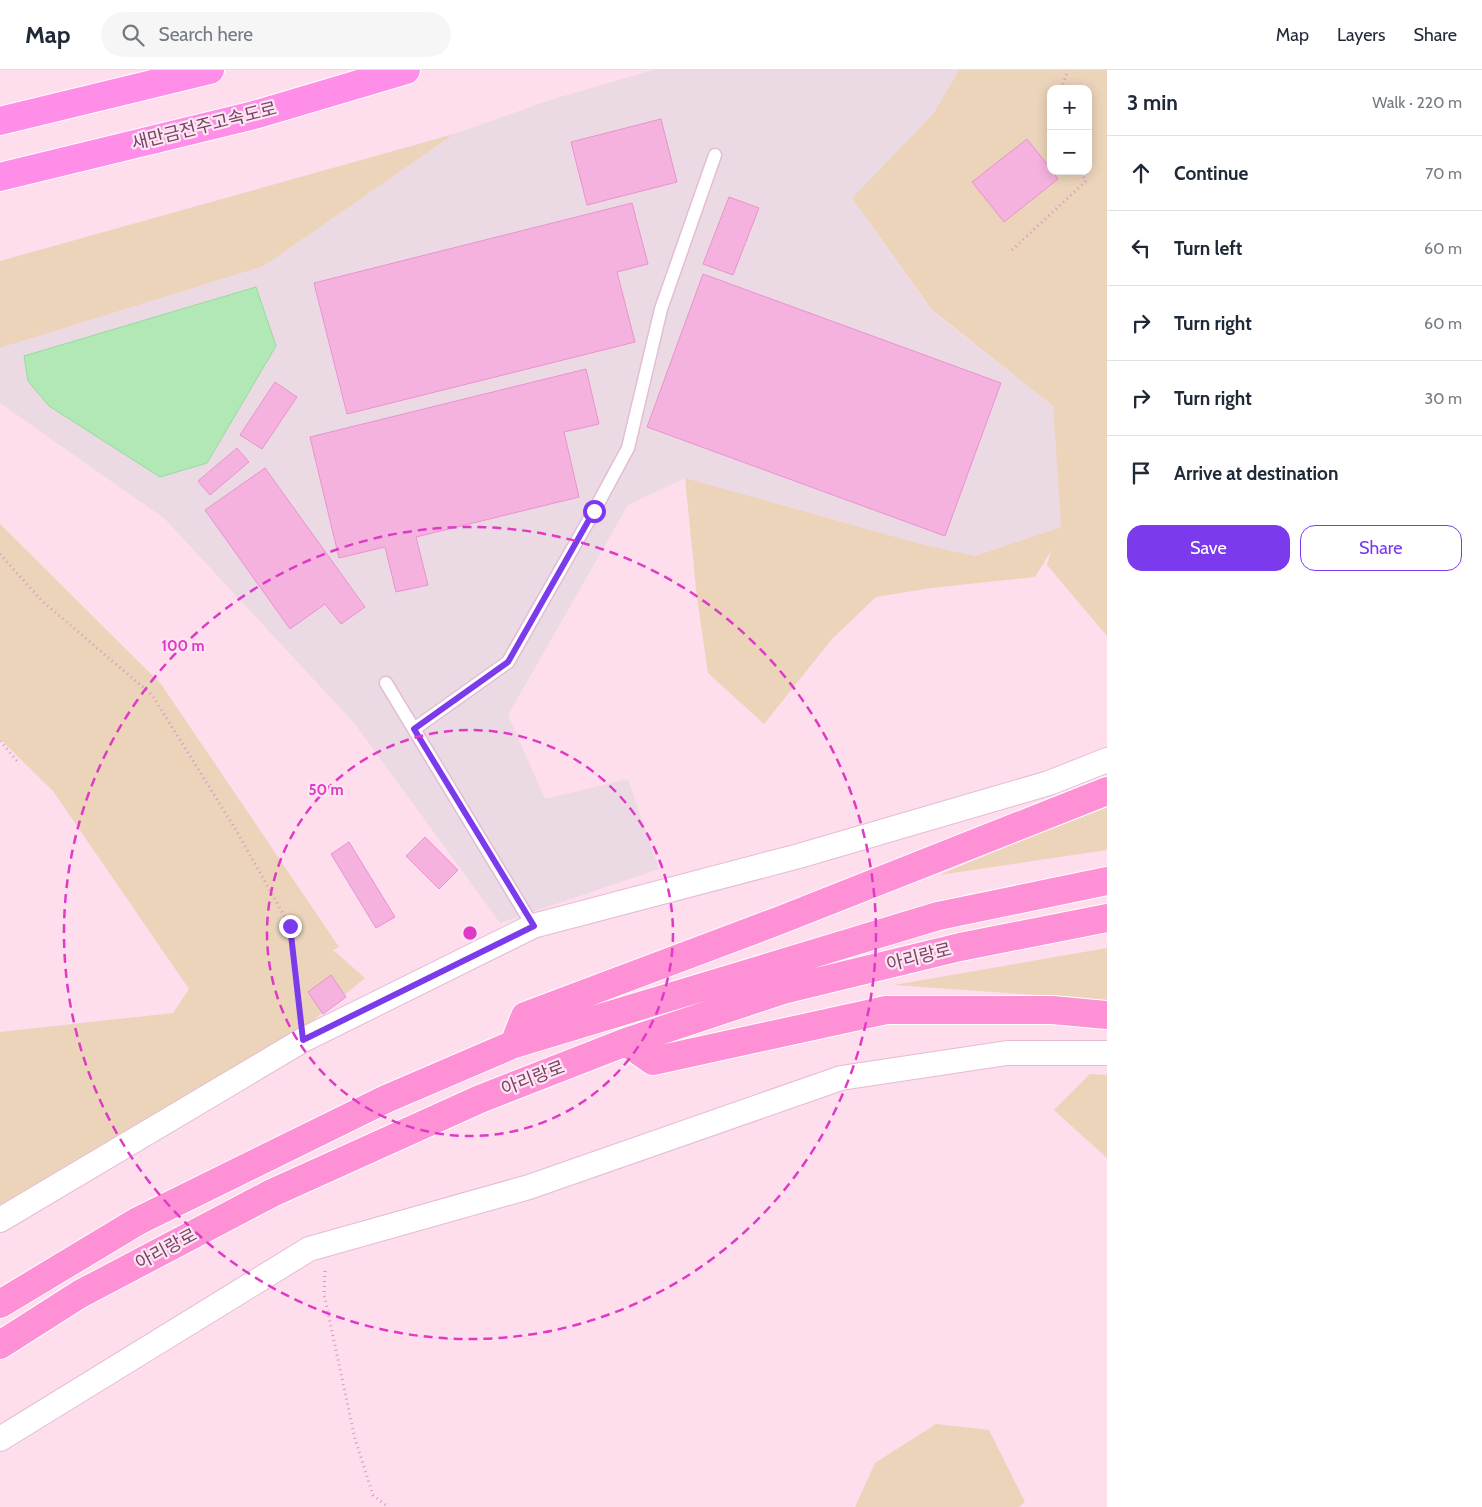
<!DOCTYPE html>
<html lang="en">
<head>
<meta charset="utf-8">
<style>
  body { margin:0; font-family:Cabin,"Noto Sans KR",sans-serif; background:#f6f6f7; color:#1f2937 }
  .controls { position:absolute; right:15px; top:15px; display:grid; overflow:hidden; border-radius:10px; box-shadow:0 2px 12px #0003 }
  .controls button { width:45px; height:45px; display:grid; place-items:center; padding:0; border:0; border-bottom:1px solid #e0e1e3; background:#fff; color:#1f2937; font:25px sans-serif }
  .stop { position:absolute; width:15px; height:15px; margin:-11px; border:4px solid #7c3aed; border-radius:50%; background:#fff }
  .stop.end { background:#7c3aed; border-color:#fff; box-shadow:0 1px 5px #0008 }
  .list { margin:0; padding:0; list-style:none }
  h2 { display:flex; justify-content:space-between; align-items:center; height:65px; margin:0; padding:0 20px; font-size:21px }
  h2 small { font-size:16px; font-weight:400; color:#747a83 }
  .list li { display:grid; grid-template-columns:32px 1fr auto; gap:15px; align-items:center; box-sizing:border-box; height:75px; padding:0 20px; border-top:1px solid #e0e1e3 }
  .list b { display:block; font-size:19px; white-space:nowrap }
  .list em { font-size:16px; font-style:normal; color:#747a83 }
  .actions { display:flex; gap:10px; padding:15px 20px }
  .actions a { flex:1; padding:11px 0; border:1px solid #7c3aed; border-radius:15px; text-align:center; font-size:18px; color:#7c3aed }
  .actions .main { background:#7c3aed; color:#fff }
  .icon { flex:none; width:28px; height:28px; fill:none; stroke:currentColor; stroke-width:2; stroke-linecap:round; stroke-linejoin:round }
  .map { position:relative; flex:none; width:1107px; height:1437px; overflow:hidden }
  header { display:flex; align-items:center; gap:30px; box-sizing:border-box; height:70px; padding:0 25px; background:#fff; border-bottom:1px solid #e0e1e3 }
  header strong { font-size:24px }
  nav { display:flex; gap:28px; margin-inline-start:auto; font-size:18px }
  .search { width:350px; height:45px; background:#f6f6f7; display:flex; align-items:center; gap:12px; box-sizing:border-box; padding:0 18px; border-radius:28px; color:#747a83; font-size:19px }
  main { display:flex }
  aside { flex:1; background:#fff }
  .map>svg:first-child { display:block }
  .industrial { fill:#ebdae4 }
  .green { fill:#ecd4bb; fill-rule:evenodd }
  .water { fill:#b1e8b5; stroke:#96db9c }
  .building { fill:#f5b2df; stroke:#e992ce }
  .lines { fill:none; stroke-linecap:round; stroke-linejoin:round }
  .service-casing { stroke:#e4bcd4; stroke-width:15 }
  .minor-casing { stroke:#e4bcd4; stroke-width:26 }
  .trunk-casing { stroke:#fff; stroke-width:30 }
  .motorway-casing { stroke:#fff; stroke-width:30 }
  .path { stroke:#d996c4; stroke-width:3; stroke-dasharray:1 4; stroke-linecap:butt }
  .service { stroke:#fff; stroke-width:12 }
  .minor { stroke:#fff; stroke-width:24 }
  .trunk { stroke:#fe90d6; stroke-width:28 }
  .motorway { stroke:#fe8ee8; stroke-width:28 }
  .route { stroke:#7c3aed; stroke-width:6 }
  .ring { fill:none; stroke:#df3ac5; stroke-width:2.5; stroke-dasharray:9 6 }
  .labels { text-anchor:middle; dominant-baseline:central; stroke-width:4.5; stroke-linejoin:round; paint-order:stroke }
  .street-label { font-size:18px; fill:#754467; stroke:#ffe5f1 }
  .centre { fill:#df3ac5; stroke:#ffe5f1; stroke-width:2.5 }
  .ring-label { font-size:15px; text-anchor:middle; font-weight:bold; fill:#df3ac5; stroke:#ffe5f1; stroke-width:4.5; stroke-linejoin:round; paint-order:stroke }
</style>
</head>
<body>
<header>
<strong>Map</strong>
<div class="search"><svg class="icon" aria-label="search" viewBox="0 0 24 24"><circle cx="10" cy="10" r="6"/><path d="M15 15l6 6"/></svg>Search here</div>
<nav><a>Map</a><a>Layers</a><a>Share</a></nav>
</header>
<main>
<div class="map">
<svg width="1107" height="1437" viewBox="0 0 1107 1437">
  <rect width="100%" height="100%" fill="#feddec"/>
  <path class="industrial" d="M 653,0 L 959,0 L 933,44 L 852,128 L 932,241 L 1053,336 L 1061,457 L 975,486 L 921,474 L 685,408 L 628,435 L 508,645 L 545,729 L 628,709 L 659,799 L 500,853 L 355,654 L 165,449 L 0,333 L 0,278 L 264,196 L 454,64 L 550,30 Z"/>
  <path class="green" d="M 959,0 L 1107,0 L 1107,566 L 1047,495 L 1051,481 L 1035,507 L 931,518 L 876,527 L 832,569 L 764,654 L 708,603 L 697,528 L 685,408 L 921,474 L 975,486 L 1061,457 L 1053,336 L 932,240 L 852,128 L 933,44 ZM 1051,19 L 1088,19 L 1088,101 L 1051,101 Z
    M 454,64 L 264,196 L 0,278 L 0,191 Z
    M 0,454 L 161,614 L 339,877 L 333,880 L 365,908 L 294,966 L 0,1144 L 0,962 L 173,943 L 189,919 L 53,721 L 0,669 Z
    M 1107,735 L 1107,780 L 939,805 Z
    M 1107,878 L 1107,930 L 894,915 Z
    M 1090,1004 L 1107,1005 L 1107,1088 L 1054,1040 Z
    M 936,1354 L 989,1360 L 1025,1432 L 1019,1437 L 855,1437 L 875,1393 Z"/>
  <path class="water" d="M 256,217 L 276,276 L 207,393 L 160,407 L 49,336 L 28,311 L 24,286 Z"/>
  <path class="building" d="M 661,49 L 677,112 L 587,135 L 571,72 Z
    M 1027,69 L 1051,99 L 1051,101 L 1052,101 L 1058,109 L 1004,152 L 972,112 Z
    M 729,127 L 759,138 L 733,205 L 703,194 Z
    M 632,133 L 648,194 L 617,202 L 635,272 L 347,344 L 314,213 Z
    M 703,204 L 1001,313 L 945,466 L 647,357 Z
    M 586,299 L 599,354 L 564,362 L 579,427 L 416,467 L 428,515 L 396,522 L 385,477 L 339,488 L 310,367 Z
    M 275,312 L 297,327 L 262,379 L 240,365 Z
    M 237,378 L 249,392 L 210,425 L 198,411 Z
    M 265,398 L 365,537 L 341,554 L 325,534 L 290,559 L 205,440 Z
    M 425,767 L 458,800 L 439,819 L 406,786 Z
    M 349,772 L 395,847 L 376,858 L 331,784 Z
    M 331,905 L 346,927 L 323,944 L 308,922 Z"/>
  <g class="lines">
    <defs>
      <path id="service" d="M 386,613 L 533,856
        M 414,659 L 508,592 L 594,441 L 628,378 L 661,239 L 715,85"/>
      <path id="minor" d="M 0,1150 L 303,970 L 533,856 L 799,786 L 1049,713 L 1107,690
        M 0,1369 L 309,1179 L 529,1117 L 841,1008 L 1007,983 L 1107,983"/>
      <path id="trunk" d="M 626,972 L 653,991 L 886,940 L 1052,940 L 1107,945
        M 514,974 L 525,946 L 778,851 L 1107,721
        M 0,1234 L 138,1151 L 386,1029 L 514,974 L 938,846 L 1107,811
        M 0,1275 L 80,1224 L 272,1123 L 480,1029 L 626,972 L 783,920 L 960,877 L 1107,848"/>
      <path id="motorway" d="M 0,51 L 210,0
        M 0,107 L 254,45 L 406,0"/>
    </defs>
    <use href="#service" class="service-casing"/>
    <use href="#minor" class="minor-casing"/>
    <use href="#trunk" class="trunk-casing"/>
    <use href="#motorway" class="motorway-casing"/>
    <path class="path" d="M 1061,19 L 1068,0
      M 1051,46 L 1049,50 L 1051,53
      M 1012,180 L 1086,111 L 1080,101
      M 0,484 L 42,531 L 152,625 L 236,760 L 290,856 L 300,944
      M 0,671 L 18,692
      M 325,1201 L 324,1224 L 355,1369 L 373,1425 L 388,1437"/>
    <use href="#service" class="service"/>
    <use href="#minor" class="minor"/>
    <use href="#trunk" class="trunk"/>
    <use href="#motorway" class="motorway"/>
  </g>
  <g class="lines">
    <path class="route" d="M 290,856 L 303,970 L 534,856 L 414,659 L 508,592 L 594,441"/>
  </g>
  <g class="ring">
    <circle cx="470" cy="863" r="203"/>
    <circle cx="470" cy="863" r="406"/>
  </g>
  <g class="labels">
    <g class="street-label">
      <text transform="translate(204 56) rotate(-14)">새만금전주고속도로</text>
      <text transform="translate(919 887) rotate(-14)">아리랑로</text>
      <text transform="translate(533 1008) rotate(-21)">아리랑로</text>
      <text transform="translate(166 1179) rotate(-28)">아리랑로</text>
    </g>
  </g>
  <circle cx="470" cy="863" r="8" class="centre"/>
  <g class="ring-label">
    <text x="183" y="581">100 m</text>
    <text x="326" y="725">50 m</text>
  </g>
</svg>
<div class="controls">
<button>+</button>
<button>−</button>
</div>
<div class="stop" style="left:594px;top:441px"></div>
<div class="stop end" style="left:290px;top:856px"></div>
</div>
<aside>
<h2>3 min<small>Walk · 220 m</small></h2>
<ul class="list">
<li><svg class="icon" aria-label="ahead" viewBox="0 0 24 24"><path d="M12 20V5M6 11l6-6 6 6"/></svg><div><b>Continue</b></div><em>70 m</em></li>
<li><svg class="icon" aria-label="left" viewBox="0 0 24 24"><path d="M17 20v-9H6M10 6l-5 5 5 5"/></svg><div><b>Turn left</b></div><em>60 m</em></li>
<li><svg class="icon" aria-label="right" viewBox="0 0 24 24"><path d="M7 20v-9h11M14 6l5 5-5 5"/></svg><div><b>Turn right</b></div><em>60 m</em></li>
<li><svg class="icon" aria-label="right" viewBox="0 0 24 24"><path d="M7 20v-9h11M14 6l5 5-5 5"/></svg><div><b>Turn right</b></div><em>30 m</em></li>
<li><svg class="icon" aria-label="arrive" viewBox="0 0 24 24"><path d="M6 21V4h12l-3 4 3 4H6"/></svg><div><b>Arrive at destination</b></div></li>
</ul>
<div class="actions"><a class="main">Save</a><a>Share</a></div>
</aside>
</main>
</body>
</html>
